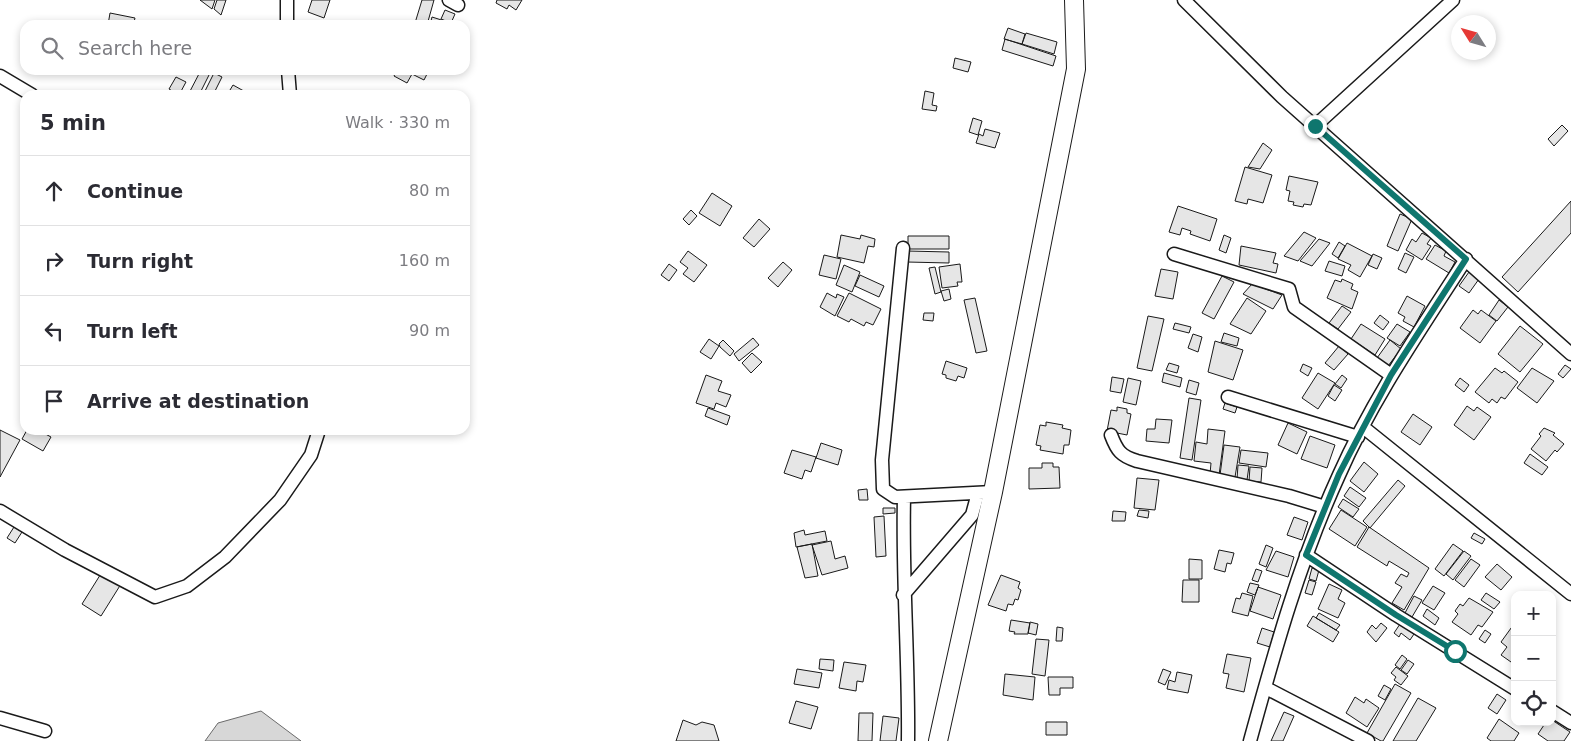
<!DOCTYPE html>
<html lang="en">
<head>
<meta charset="utf-8">
<style>
  body { margin:0; font-family:"DejaVu Sans",sans-serif; background:#f2f2f3; color:#2b2b33 }
  .controls { position:absolute; right:15px; bottom:15px; display:grid; overflow:hidden; border-radius:10px; box-shadow:0 2px 8px #0003 }
  .controls button { width:45px; height:45px; display:grid; place-items:center; padding:0; border:0; border-bottom:1px solid #e1e1e2; background:#fff; color:#2b2b33; font:25px sans-serif }
  .compass { position:absolute; left:1451px; top:15px; width:45px; height:45px; border-radius:50%; background:#fff; box-shadow:0 2px 8px #0003; rotate:307deg }
  .stop { position:absolute; width:15px; height:15px; margin:-11px; border:4px solid #0f766e; border-radius:50%; background:#fff }
  .stop.end { background:#0f766e; border-color:#fff; box-shadow:0 1px 5px #0008 }
  .list { margin:0; padding:0; list-style:none }
  h2 { display:flex; justify-content:space-between; align-items:center; height:65px; margin:0; padding:0 20px; font-size:21px }
  h2 small { font-size:16px; font-weight:400; color:#7c7c81 }
  .list li { display:grid; grid-template-columns:32px 1fr auto; gap:15px; align-items:center; box-sizing:border-box; height:70px; padding:0 20px; border-top:1px solid #e1e1e2 }
  .list b { display:block; font-size:19px; white-space:nowrap }
  .list em { font-size:16px; font-style:normal; color:#7c7c81 }
  .icon { flex:none; width:28px; height:28px; fill:none; stroke:currentColor; stroke-width:2; stroke-linecap:round; stroke-linejoin:round }
  .map { position:relative; flex:none; width:1571px; height:741px; overflow:hidden }
  .search { position:absolute; background:#fff; box-shadow:0 2px 8px #0003; left:20px; top:20px; width:450px; height:55px; display:flex; align-items:center; gap:12px; box-sizing:border-box; padding:0 18px; border-radius:15px; color:#7c7c81; font-size:19px }
  .panel { position:absolute; background:#fff; box-shadow:0 2px 8px #0003; left:20px; top:90px; width:450px; height:345px; border-radius:15px }
  .map>svg:first-child { display:block }
  .water { fill:#d7d7d7; stroke:#6a6a6a }
  .building { fill:#e6e6e6; stroke:#1a1a1a }
  .lines { fill:none; stroke-linecap:round; stroke-linejoin:round }
  .street-casing { stroke:#1a1a1a; stroke-width:15 }
  .secondary-casing { stroke:#1a1a1a; stroke-width:20 }
  .street { stroke:#fff; stroke-width:12 }
  .secondary { stroke:#fff; stroke-width:18 }
  .route { stroke:#0f766e; stroke-width:6 }
</style>
</head>
<body>
<div class="map">
<svg width="1571" height="741" viewBox="0 0 1571 741">
  <rect width="100%" height="100%" fill="#fff"/>
  <path class="water" d="M 261,711 L 301,741 L 205,741 L 218,723 Z"/>
  <path class="building" d="M 200,0 L 215,0 L 212,9 Z
    M 217,0 L 226,0 L 221,15 L 214,9 Z
    M 312,0 L 330,0 L 324,18 L 308,12 Z
    M 422,0 L 434,0 L 427,25 L 415,23 Z
    M 497,0 L 522,0 L 516,10 L 509,5 L 507,9 L 496,3 Z
    M 445,10 L 455,14 L 451,23 L 441,19 Z
    M 110,13 L 135,18 L 134,22 L 141,23 L 140,25 L 108,25 Z
    M 432,17 L 451,23 L 450,25 L 430,25 Z
    M 1008,28 L 1025,34 L 1022,44 L 1004,39 Z
    M 1026,33 L 1057,42 L 1054,54 L 1022,44 Z
    M 1005,39 L 1056,56 L 1053,66 L 1002,50 Z
    M 955,58 L 971,62 L 968,72 L 953,68 Z
    M 201,70 L 211,71 L 199,95 L 188,95 Z
    M 397,70 L 429,70 L 424,80 L 412,74 L 407,83 L 394,76 Z
    M 214,73 L 222,77 L 213,95 L 203,95 Z
    M 176,77 L 186,82 L 179,95 L 169,89 Z
    M 233,85 L 251,95 L 227,95 Z
    M 925,91 L 934,93 L 932,105 L 937,106 L 936,111 L 922,109 Z
    M 973,118 L 982,121 L 978,135 L 969,132 Z
    M 1562,125 L 1568,131 L 1554,146 L 1548,139 Z
    M 985,129 L 1000,133 L 995,148 L 976,143 L 979,134 L 983,136 Z
    M 1263,143 L 1272,150 L 1260,169 L 1248,167 Z
    M 1245,167 L 1272,175 L 1263,203 L 1248,199 L 1247,204 L 1235,201 Z
    M 1289,176 L 1318,182 L 1311,205 L 1304,204 L 1303,207 L 1293,205 L 1294,202 L 1288,201 L 1290,191 L 1286,190 Z
    M 712,193 L 732,206 L 720,226 L 699,213 Z
    M 1571,201 L 1571,233 L 1518,292 L 1502,277 Z
    M 1178,206 L 1217,219 L 1210,241 L 1190,234 L 1191,231 L 1182,228 L 1180,235 L 1169,232 Z
    M 691,210 L 697,216 L 689,225 L 683,219 Z
    M 1400,214 L 1412,219 L 1398,251 L 1387,246 Z
    M 759,219 L 770,229 L 754,247 L 743,238 Z
    M 1304,232 L 1316,238 L 1298,261 L 1284,256 Z
    M 1422,233 L 1431,238 L 1427,244 L 1431,246 L 1422,260 L 1406,250 L 1412,239 L 1416,242 Z
    M 841,235 L 860,239 L 861,235 L 875,239 L 874,247 L 868,246 L 864,263 L 837,257 Z
    M 1224,235 L 1231,238 L 1226,253 L 1219,250 Z
    M 908,236 L 949,236 L 949,249 L 908,249 Z
    M 1319,239 L 1330,243 L 1312,266 L 1300,261 Z
    M 1339,242 L 1345,246 L 1338,258 L 1332,254 Z
    M 1347,243 L 1372,256 L 1360,277 L 1348,270 L 1351,265 L 1338,259 Z
    M 1435,245 L 1446,251 L 1444,256 L 1455,262 L 1449,273 L 1426,259 Z
    M 1241,246 L 1276,253 L 1273,263 L 1278,264 L 1276,273 L 1239,265 Z
    M 688,251 L 707,265 L 694,282 L 683,274 L 688,268 L 680,262 Z
    M 907,251 L 949,252 L 949,263 L 907,262 Z
    M 1405,253 L 1414,257 L 1406,273 L 1398,269 Z
    M 1373,254 L 1382,258 L 1377,269 L 1368,265 Z
    M 824,255 L 841,259 L 836,279 L 819,275 Z
    M 1329,261 L 1345,266 L 1342,276 L 1325,271 Z
    M 783,262 L 792,270 L 778,287 L 768,278 Z
    M 669,264 L 677,270 L 669,281 L 661,275 Z
    M 960,264 L 962,282 L 957,282 L 958,286 L 942,288 L 939,267 Z
    M 844,265 L 860,272 L 852,292 L 836,285 Z
    M 935,267 L 941,292 L 935,294 L 929,268 Z
    M 1161,269 L 1178,272 L 1173,299 L 1155,296 Z
    M 1469,272 L 1479,279 L 1469,293 L 1459,286 Z
    M 860,275 L 884,286 L 879,297 L 855,286 Z
    M 1222,276 L 1234,282 L 1214,319 L 1202,313 Z
    M 1342,279 L 1353,284 L 1351,289 L 1358,292 L 1352,309 L 1327,298 L 1335,280 L 1341,282 Z
    M 1252,284 L 1282,295 L 1273,309 L 1243,294 Z
    M 949,289 L 951,299 L 944,301 L 941,291 Z
    M 827,293 L 836,298 L 837,294 L 844,297 L 835,316 L 820,307 Z
    M 849,293 L 881,309 L 873,325 L 866,322 L 864,326 L 851,319 L 849,322 L 837,316 Z
    M 1407,296 L 1425,306 L 1414,327 L 1403,321 L 1405,317 L 1398,313 Z
    M 975,298 L 987,351 L 976,353 L 964,300 Z
    M 1247,298 L 1266,311 L 1251,334 L 1230,324 Z
    M 1499,300 L 1508,307 L 1497,321 L 1489,315 Z
    M 1342,306 L 1351,312 L 1338,329 L 1329,323 Z
    M 1473,310 L 1478,314 L 1481,310 L 1496,321 L 1480,343 L 1460,328 Z
    M 924,313 L 934,313 L 933,321 L 923,320 Z
    M 1380,315 L 1389,322 L 1383,330 L 1374,323 Z
    M 1148,316 L 1164,319 L 1152,371 L 1137,368 Z
    M 1175,323 L 1191,327 L 1189,333 L 1173,329 Z
    M 1361,324 L 1385,339 L 1375,355 L 1351,339 Z
    M 1397,324 L 1410,332 L 1400,346 L 1387,338 Z
    M 1520,326 L 1543,344 L 1520,372 L 1498,354 Z
    M 1224,333 L 1239,338 L 1237,346 L 1221,342 Z
    M 1193,334 L 1202,337 L 1198,352 L 1188,348 Z
    M 753,338 L 759,345 L 739,361 L 734,354 Z
    M 709,339 L 719,346 L 711,359 L 700,352 Z
    M 723,340 L 734,351 L 730,356 L 720,347 L 719,344 Z
    M 1390,340 L 1401,349 L 1388,366 L 1377,358 Z
    M 1215,341 L 1243,350 L 1233,380 L 1208,372 Z
    M 1339,346 L 1348,354 L 1334,370 L 1325,363 Z
    M 752,353 L 762,362 L 751,373 L 742,363 Z
    M 946,361 L 967,368 L 964,378 L 958,376 L 956,381 L 946,378 L 946,375 L 942,374 Z
    M 1169,363 L 1179,366 L 1177,373 L 1166,370 Z
    M 1303,364 L 1312,368 L 1308,376 L 1300,371 Z
    M 1565,365 L 1571,369 L 1563,378 L 1558,374 Z
    M 1495,368 L 1502,373 L 1504,371 L 1518,382 L 1505,399 L 1501,397 L 1497,403 L 1492,399 L 1489,403 L 1475,392 Z
    M 1532,368 L 1554,381 L 1537,403 L 1517,388 Z
    M 1164,373 L 1182,378 L 1180,387 L 1162,382 Z
    M 1318,373 L 1335,383 L 1318,409 L 1302,398 Z
    M 706,375 L 722,381 L 718,391 L 731,395 L 726,407 L 716,403 L 714,409 L 696,403 Z
    M 1342,375 L 1347,379 L 1341,388 L 1335,384 Z
    M 1112,377 L 1124,379 L 1121,393 L 1110,391 Z
    M 1128,378 L 1141,381 L 1136,405 L 1123,402 Z
    M 1460,378 L 1469,385 L 1464,392 L 1455,385 Z
    M 1189,380 L 1199,383 L 1196,395 L 1186,392 Z
    M 1334,385 L 1342,390 L 1335,401 L 1328,396 Z
    M 1189,398 L 1201,400 L 1192,460 L 1180,458 Z
    M 1225,403 L 1237,407 L 1235,413 L 1223,409 Z
    M 1467,406 L 1474,411 L 1477,407 L 1491,417 L 1474,440 L 1454,425 Z
    M 1117,407 L 1127,409 L 1127,413 L 1131,414 L 1127,435 L 1107,431 L 1111,410 L 1117,411 Z
    M 708,408 L 730,416 L 727,425 L 705,416 Z
    M 1413,414 L 1432,427 L 1420,445 L 1401,432 Z
    M 1156,419 L 1172,420 L 1169,443 L 1146,441 L 1147,429 L 1155,429 Z
    M 1046,422 L 1063,425 L 1062,428 L 1071,430 L 1069,445 L 1064,445 L 1063,454 L 1040,450 L 1041,446 L 1036,445 L 1040,425 L 1046,426 Z
    M 1288,423 L 1307,432 L 1297,454 L 1278,445 Z
    M 1544,428 L 1555,433 L 1553,435 L 1564,444 L 1557,452 L 1555,450 L 1546,461 L 1531,449 L 1541,436 L 1539,434 Z
    M 1208,429 L 1225,431 L 1219,475 L 1210,474 L 1211,463 L 1194,461 L 1196,442 L 1207,444 Z
    M 0,430 L 20,440 L 0,477 Z
    M 27,430 L 38,430 L 51,437 L 43,451 L 22,439 Z
    M 1310,436 L 1335,445 L 1327,468 L 1301,459 Z
    M 821,443 L 842,450 L 838,465 L 816,458 Z
    M 1224,445 L 1240,447 L 1235,477 L 1220,475 Z
    M 792,450 L 816,457 L 811,472 L 805,470 L 802,479 L 784,473 Z
    M 1241,450 L 1268,453 L 1266,467 L 1239,463 Z
    M 1530,454 L 1548,467 L 1542,475 L 1524,463 Z
    M 1364,462 L 1378,474 L 1364,492 L 1350,481 Z
    M 1042,463 L 1053,463 L 1053,467 L 1059,467 L 1060,488 L 1029,489 L 1029,468 L 1042,468 Z
    M 1238,465 L 1249,466 L 1247,480 L 1237,479 Z
    M 1250,467 L 1262,468 L 1261,482 L 1249,481 Z
    M 1137,478 L 1159,480 L 1155,510 L 1134,508 Z
    M 1398,480 L 1405,486 L 1370,528 L 1363,521 Z
    M 1350,487 L 1366,498 L 1359,507 L 1344,496 Z
    M 867,489 L 868,500 L 859,500 L 858,490 Z
    M 1343,499 L 1359,509 L 1353,517 L 1338,507 Z
    M 883,508 L 895,508 L 895,513 L 883,514 Z
    M 1139,510 L 1149,511 L 1148,518 L 1137,516 Z
    M 1341,510 L 1367,527 L 1355,546 L 1329,529 Z
    M 1113,511 L 1126,512 L 1125,521 L 1112,521 Z
    M 884,516 L 886,556 L 876,557 L 874,517 Z
    M 1294,517 L 1308,522 L 1302,540 L 1287,535 Z
    M 14,527 L 22,532 L 15,543 L 7,538 Z
    M 1369,527 L 1429,568 L 1404,610 L 1392,603 L 1402,587 L 1395,583 L 1401,574 L 1407,577 L 1409,573 L 1389,561 L 1387,566 L 1357,547 Z
    M 804,530 L 805,535 L 825,531 L 827,541 L 796,547 L 794,533 Z
    M 1474,533 L 1485,539 L 1482,544 L 1471,538 Z
    M 831,541 L 835,559 L 845,556 L 848,568 L 822,575 L 812,545 Z
    M 812,544 L 818,576 L 805,578 L 797,547 Z
    M 1453,544 L 1463,551 L 1444,576 L 1435,569 Z
    M 1266,545 L 1273,548 L 1266,567 L 1259,564 Z
    M 1219,550 L 1234,553 L 1231,564 L 1227,563 L 1225,572 L 1214,569 Z
    M 1276,551 L 1294,557 L 1288,577 L 1266,570 Z
    M 1464,551 L 1471,556 L 1453,580 L 1446,574 Z
    M 1189,559 L 1202,560 L 1202,579 L 1189,579 Z
    M 1471,559 L 1480,565 L 1464,587 L 1455,580 Z
    M 1497,564 L 1512,577 L 1501,590 L 1485,577 Z
    M 1312,568 L 1319,570 L 1316,581 L 1309,579 Z
    M 1256,569 L 1262,571 L 1258,582 L 1252,580 Z
    M 102,572 L 121,584 L 101,616 L 82,604 Z
    M 1001,575 L 1020,582 L 1018,588 L 1021,590 L 1018,600 L 1015,599 L 1013,605 L 1008,604 L 1006,611 L 988,605 Z
    M 1183,580 L 1199,580 L 1199,602 L 1182,602 Z
    M 1309,580 L 1316,582 L 1312,595 L 1305,593 Z
    M 1250,583 L 1259,585 L 1255,595 L 1247,592 Z
    M 1329,584 L 1342,590 L 1338,599 L 1345,603 L 1338,618 L 1318,609 Z
    M 1433,586 L 1445,593 L 1434,610 L 1422,603 Z
    M 1258,587 L 1281,595 L 1273,619 L 1250,611 Z
    M 1242,593 L 1253,596 L 1248,616 L 1232,612 L 1236,598 L 1240,599 Z
    M 1486,593 L 1500,602 L 1494,609 L 1481,600 Z
    M 1414,596 L 1422,600 L 1412,617 L 1405,613 Z
    M 1469,598 L 1493,612 L 1482,627 L 1478,625 L 1471,635 L 1452,622 L 1458,614 L 1455,611 L 1460,604 L 1463,606 Z
    M 1427,609 L 1439,618 L 1435,625 L 1423,616 Z
    M 1319,613 L 1340,625 L 1336,630 L 1316,618 Z
    M 1313,616 L 1339,632 L 1333,642 L 1307,626 Z
    M 1011,620 L 1030,623 L 1028,634 L 1014,634 L 1015,632 L 1009,631 Z
    M 1030,622 L 1038,624 L 1036,635 L 1028,633 Z
    M 1381,623 L 1387,628 L 1376,642 L 1367,632 L 1372,625 L 1376,629 Z
    M 1400,624 L 1414,634 L 1410,640 L 1401,633 L 1399,637 L 1394,633 Z
    M 1514,624 L 1515,660 L 1511,662 L 1501,655 L 1507,647 L 1501,642 Z
    M 1057,627 L 1063,628 L 1062,641 L 1056,641 Z
    M 1262,628 L 1274,632 L 1270,647 L 1257,643 Z
    M 1485,630 L 1491,634 L 1485,643 L 1479,639 Z
    M 1036,639 L 1049,640 L 1045,676 L 1032,674 Z
    M 1227,654 L 1251,658 L 1244,692 L 1226,688 L 1229,674 L 1223,673 Z
    M 1402,655 L 1407,659 L 1400,669 L 1395,665 Z
    M 820,659 L 834,660 L 833,671 L 819,669 Z
    M 1408,660 L 1414,664 L 1407,674 L 1401,670 Z
    M 844,662 L 866,665 L 863,682 L 857,681 L 856,691 L 839,688 Z
    M 1396,667 L 1408,676 L 1401,685 L 1394,680 L 1396,677 L 1391,673 Z
    M 797,669 L 822,673 L 819,688 L 794,684 Z
    M 1163,669 L 1171,672 L 1165,685 L 1158,682 Z
    M 1177,672 L 1192,675 L 1188,693 L 1167,689 L 1169,680 L 1175,682 Z
    M 1005,674 L 1035,677 L 1033,700 L 1003,695 Z
    M 1048,677 L 1073,677 L 1073,688 L 1060,688 L 1060,695 L 1049,695 Z
    M 1395,684 L 1411,693 L 1383,741 L 1381,741 L 1367,733 Z
    M 1384,685 L 1391,689 L 1385,700 L 1378,696 Z
    M 1497,694 L 1506,700 L 1497,714 L 1488,708 Z
    M 1355,697 L 1364,703 L 1366,699 L 1379,708 L 1367,727 L 1346,713 Z
    M 1418,698 L 1436,708 L 1416,741 L 1393,741 Z
    M 796,701 L 818,707 L 811,729 L 789,723 Z
    M 1284,712 L 1294,716 L 1283,741 L 1271,741 Z
    M 859,713 L 873,713 L 872,741 L 858,741 Z
    M 883,716 L 899,718 L 896,741 L 880,741 Z
    M 1499,719 L 1519,733 L 1514,741 L 1491,741 L 1487,738 Z
    M 683,720 L 696,725 L 702,722 L 714,725 L 719,741 L 676,741 Z
    M 1552,720 L 1570,732 L 1564,741 L 1548,741 L 1538,734 L 1546,722 L 1552,722 Z
    M 1046,722 L 1067,722 L 1067,735 L 1046,735 Z"/>
  <g class="lines">
    <defs>
      <path id="street" d="M 287,0 L 287,25
        M 449,0 L 458,5
        M 1184,0 L 1282,97 L 1571,354
        M 288,70 L 290,95
        M 0,76 L 32,95
        M 1315,126 L 1453,0
        M 903,248 L 882,460 L 883,489 L 895,497 L 993,492
        M 1174,254 L 1289,289 L 1294,307 L 1391,375
        M 1228,397 L 1358,437
        M 1363,427 L 1571,594
        M 1111,435 C 1117,451 1121,456 1137,461 L 1289,496 L 1325,507
        M 904,498 C 902,579 909,660 908,741
        M 0,511 L 65,550 L 155,597 L 187,586 L 225,557 L 280,500 L 311,455 L 319,430
        M 1306,555 L 1396,615 L 1515,689
        M 903,595 L 972,515 L 978,493
        M 1266,688 L 1368,741
        M 1552,711 L 1571,723
        M 0,718 L 45,731
        M 1250,741 C 1275,650 1300,560 1339,475 C 1373,398 1421,329 1466,259"/>
      <path id="secondary" d="M 938,741 L 993,492 L 1076,69 L 1074,0"/>
    </defs>
    <use href="#street" class="street-casing"/>
    <use href="#secondary" class="secondary-casing"/>
    <use href="#street" class="street"/>
    <use href="#secondary" class="secondary"/>
  </g>
  <g class="lines">
    <path class="route" d="M 1315,126 L 1466,259 L 1391,375 L 1339,474 L 1306,555 L 1396,615 L 1455,651"/>
  </g>
</svg>
<div class="controls">
<button>+</button>
<button>−</button>
<button><svg class="icon" aria-label="locate" viewBox="0 0 24 24"><circle cx="12" cy="12" r="6"/><path d="M12 2v4M12 18v4M2 12h4M18 12h4"/></svg></button>
</div>
<svg class="compass" viewBox="-18 -18 36 36"><path d="M0-13l5 13h-10z" fill="#e53935"/><path d="M0 13l5-13h-10z" fill="#7c7c81"/></svg>
<div class="stop" style="left:1455px;top:651px"></div>
<div class="stop end" style="left:1315px;top:126px"></div>
<div class="search"><svg class="icon" aria-label="search" viewBox="0 0 24 24"><circle cx="10" cy="10" r="6"/><path d="M15 15l6 6"/></svg>Search here</div>
<section class="panel">
<h2>5 min<small>Walk · 330 m</small></h2>
<ul class="list">
<li><svg class="icon" aria-label="ahead" viewBox="0 0 24 24"><path d="M12 20V5M6 11l6-6 6 6"/></svg><div><b>Continue</b></div><em>80 m</em></li>
<li><svg class="icon" aria-label="right" viewBox="0 0 24 24"><path d="M7 20v-9h11M14 6l5 5-5 5"/></svg><div><b>Turn right</b></div><em>160 m</em></li>
<li><svg class="icon" aria-label="left" viewBox="0 0 24 24"><path d="M17 20v-9H6M10 6l-5 5 5 5"/></svg><div><b>Turn left</b></div><em>90 m</em></li>
<li><svg class="icon" aria-label="arrive" viewBox="0 0 24 24"><path d="M6 21V4h12l-3 4 3 4H6"/></svg><div><b>Arrive at destination</b></div></li>
</ul>
</section>
</div>
</body>
</html>
